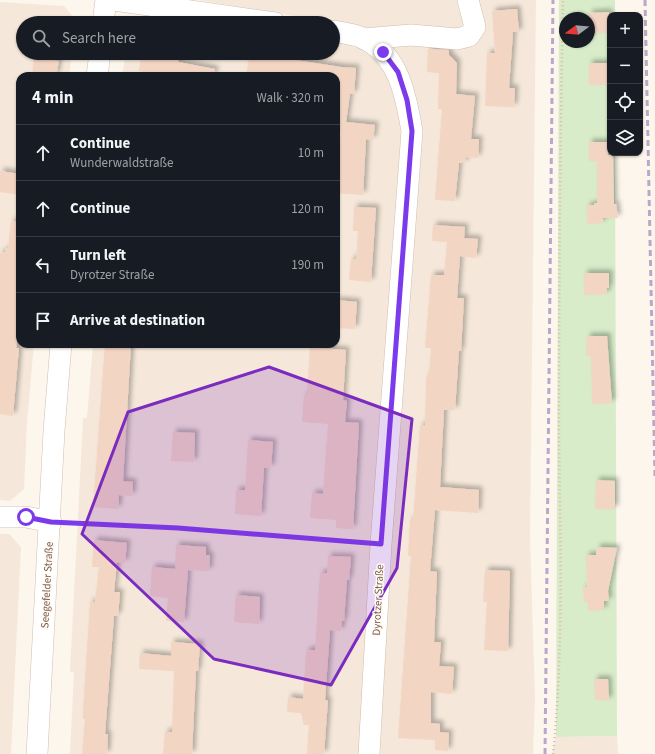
<!DOCTYPE html>
<html lang="en">
<head>
<meta charset="utf-8">
<style>
  body { margin:0; font-family:"Source Sans 3",sans-serif; background:#20242c; color:#f1f3f6 }
  .controls { position:absolute; right:12px; top:12px; display:grid; overflow:hidden; border-radius:8px; box-shadow:0 1px 3px #0004 }
  .controls button { width:36px; height:36px; display:grid; place-items:center; padding:0; border:0; border-bottom:1px solid #363941; background:#171b24; color:#f1f3f6; font:20px sans-serif }
  .compass { position:absolute; left:559px; top:12px; width:36px; height:36px; border-radius:50%; background:#171b24; box-shadow:0 1px 3px #0004; rotate:254deg }
  .stop { position:absolute; width:12px; height:12px; margin:-9px; border:3px solid #7c3aed; border-radius:50%; background:#fff }
  .stop.end { background:#7c3aed; border-color:#fff; box-shadow:0 1px 4px #0008 }
  .list { margin:0; padding:0; list-style:none }
  h2 { display:flex; justify-content:space-between; align-items:center; height:52px; margin:0; padding:0 16px; font-size:17px }
  h2 small { font-size:13px; font-weight:400; color:#9ea1a6 }
  .list li { display:grid; grid-template-columns:26px 1fr auto; gap:12px; align-items:center; box-sizing:border-box; height:56px; padding:0 16px; border-top:1px solid #363941 }
  .list b { display:block; font-size:15px; white-space:nowrap }
  .list p { margin:0; font-size:13px; white-space:nowrap; color:#9ea1a6 }
  .list em { font-size:13px; font-style:normal; color:#9ea1a6 }
  .icon { flex:none; width:22px; height:22px; fill:none; stroke:currentColor; stroke-width:2; stroke-linecap:round; stroke-linejoin:round }
  .map { position:relative; flex:none; width:655px; height:754px; overflow:hidden }
  .search { position:absolute; background:#171b24; box-shadow:0 1px 3px #0004; left:16px; top:16px; width:324px; height:44px; display:flex; align-items:center; gap:10px; box-sizing:border-box; padding:0 14px; border-radius:22px; color:#9ea1a6; font-size:15px }
  .panel { position:absolute; background:#171b24; box-shadow:0 1px 3px #0004; left:16px; top:72px; width:324px; height:276px; border-radius:12px }
  .map>svg:first-child { display:block }
  .residential { fill:#f5e8da }
  .green { fill:#d8ecc9; fill-rule:evenodd }
  .building { fill:#f3d5c3; filter:url(#shadow) }
  .lines { fill:none; stroke-linecap:round; stroke-linejoin:round }
  .minor-casing { stroke:#d1beb0; stroke-width:22 }
  .path { stroke:#d9b8a5; stroke-width:2.5; stroke-dasharray:1 3; stroke-linecap:butt }
  .minor { stroke:#fff; stroke-width:21 }
  .rail { stroke:#b9a8c9; stroke-width:3; stroke-dasharray:6 4; stroke-linecap:butt }
  .route { stroke:#7c3aed; stroke-width:5 }
  .marked { fill:#7b2cbf; fill-opacity:0.2; stroke:#7b2cbf; stroke-width:3; stroke-linejoin:round }
  .labels { text-anchor:middle; dominant-baseline:central; stroke-width:3; stroke-linejoin:round; paint-order:stroke }
  .street-label { font-size:11px; fill:#7a5c4d; stroke:#fffaf3 }
</style>
</head>
<body>
<div class="map">
<svg width="655" height="754" viewBox="0 0 655 754">
  <defs>
    <filter id="shadow"><feDropShadow dx="3.5" dy="-3.5" stdDeviation="2" flood-color="#0004"/></filter>
  </defs>
  <rect width="100%" height="100%" fill="#fdf6ec"/>
  <path class="residential" d="M 198,0 L 536,0 L 530,536 L 535,699 L 533,754 L 374,754 L 415,136 L 369,28 Z
    M 0,2 L 64,6 L 76,20 L 76,23 L 23,23 L 23,53 L 72,53 L 69,76 L 20,76 L 20,344 L 34,344 L 27,422 L 24,489 L 10,501 L 0,500 Z
    M 163,16 L 209,23 L 161,23 Z
    M 333,41 L 371,51 L 388,70 L 403,133 L 362,754 L 70,754 L 74,672 L 70,672 L 83,418 L 87,418 L 93,344 L 336,344 L 336,76 L 122,76 L 126,53 L 333,53 Z
    M 0,534 L 9,534 L 21,547 L 11,754 L 0,754 Z
    M 617,736 L 618,754 L 552,754 L 556,737 Z"/>
  <path class="green" d="M 559,0 L 615,0 L 615,15 L 610,15 L 610,153 L 615,153 L 617,736 L 556,737 ZM 565,18 L 589,18 L 589,42 L 565,42 Z"/>
  <path class="building" d="M 517,9 L 519,32 L 513,32 L 509,88 L 515,88 L 514,107 L 485,106 L 487,53 L 495,53 L 492,11 Z
    M 609,12 L 609,33 L 589,33 L 589,13 Z
    M 428,49 L 449,50 L 449,55 L 457,63 L 456,94 L 475,96 L 471,139 L 479,139 L 478,158 L 466,157 L 465,163 L 459,163 L 455,201 L 435,200 L 442,109 L 438,109 L 439,73 L 427,72 Z
    M 142,53 L 180,53 L 178,62 L 215,69 L 214,76 L 153,76 L 153,74 L 139,71 Z
    M 250,53 L 341,67 L 356,68 L 354,94 L 350,94 L 346,122 L 375,125 L 373,140 L 366,139 L 363,195 L 336,193 L 341,131 L 336,130 L 336,76 L 246,76 Z
    M 34,57 L 59,61 L 56,76 L 32,76 Z
    M 589,63 L 608,63 L 607,85 L 589,85 Z
    M 589,142 L 608,142 L 608,155 L 613,155 L 614,204 L 616,204 L 618,218 L 603,218 L 603,223 L 587,224 L 587,205 L 594,205 L 594,203 L 597,203 L 597,161 L 589,161 Z
    M 0,171 L 20,174 L 20,195 L 0,192 Z
    M 354,207 L 376,208 L 371,282 L 349,280 L 351,259 L 356,259 L 358,231 L 353,231 Z
    M 11,221 L 20,222 L 20,317 L 16,348 L 19,348 L 13,416 L 0,414 L 0,253 L 5,252 L 6,248 L 8,248 Z
    M 433,225 L 465,227 L 464,238 L 478,239 L 476,258 L 460,256 L 457,298 L 464,298 L 461,351 L 459,351 L 455,410 L 444,410 L 440,487 L 479,490 L 478,513 L 435,510 L 430,571 L 437,572 L 434,642 L 441,642 L 439,666 L 454,667 L 452,694 L 431,692 L 431,723 L 440,724 L 440,732 L 449,733 L 448,751 L 435,750 L 435,740 L 398,738 L 411,556 L 408,556 L 410,520 L 413,520 L 420,425 L 425,426 L 426,380 L 427,375 L 429,375 L 431,348 L 425,348 L 431,275 L 444,275 L 447,242 L 432,241 Z
    M 584,273 L 609,273 L 609,288 L 607,288 L 607,294 L 584,295 Z
    M 336,300 L 357,302 L 355,329 L 336,328 Z
    M 587,336 L 607,336 L 612,403 L 592,404 L 591,356 L 586,356 Z
    M 105,344 L 131,344 L 123,481 L 133,482 L 132,496 L 119,495 L 118,509 L 93,507 Z
    M 310,347 L 346,350 L 343,400 L 347,401 L 345,422 L 359,423 L 353,529 L 336,528 L 336,520 L 310,518 L 312,493 L 323,494 L 328,424 L 302,422 L 304,395 L 307,395 Z
    M 173,432 L 195,433 L 194,462 L 171,461 Z
    M 248,440 L 273,442 L 271,468 L 264,468 L 261,516 L 235,514 L 236,490 L 245,490 Z
    M 596,480 L 615,481 L 615,509 L 595,509 Z
    M 94,540 L 127,543 L 125,563 L 117,562 L 114,592 L 120,592 L 118,616 L 114,616 L 105,734 L 108,734 L 107,754 L 82,754 L 85,719 L 83,719 L 83,710 L 90,602 L 95,602 L 99,567 L 92,567 Z
    M 176,545 L 206,547 L 206,555 L 210,555 L 209,571 L 188,570 L 184,622 L 166,621 L 168,598 L 150,596 L 152,567 L 175,569 Z
    M 597,547 L 617,548 L 608,591 L 609,601 L 604,601 L 604,610 L 588,611 L 588,602 L 584,602 L 583,587 L 587,587 L 586,555 L 596,555 Z
    M 328,556 L 351,557 L 349,580 L 347,580 L 344,621 L 342,621 L 341,631 L 330,630 L 325,700 L 328,700 L 324,754 L 307,754 L 309,725 L 304,725 L 301,713 L 287,712 L 288,697 L 303,699 L 306,653 L 307,650 L 315,650 L 320,573 L 327,573 Z
    M 485,570 L 510,571 L 508,651 L 484,650 L 487,602 L 483,602 Z
    M 236,595 L 260,597 L 259,624 L 234,622 Z
    M 171,642 L 200,644 L 198,671 L 196,671 L 192,754 L 163,754 L 165,732 L 172,732 L 174,671 L 139,669 L 140,653 L 171,656 Z
    M 594,679 L 608,679 L 609,700 L 595,700 Z"/>
  <g class="lines">
    <defs>
      <path id="minor" d="M 114,0 L 275,23
        M 103,23 L 106,0
        M 333,31 C 343,33 354,34 363,38 C 399,55 406,96 412,131 L 381,544 L 369,754
        M 364,39 L 411,35 L 457,39 L 469,36 L 475,27 L 468,0
        M 97,76 L 100,53
        M 0,517 L 26,517 L 51,522
        M 37,754 L 54,431 L 61,344"/>
    </defs>
    <use href="#minor" class="minor-casing"/>
    <path class="path" d="M 70,523 L 178,528 L 363,542
      M 553,754 C 564,647 560,539 559,432 C 559,288 560,144 563,0"/>
    <use href="#minor" class="minor"/>
    <path class="rail" d="M 645,0 L 655,478
      M 545,754 L 553,0"/>
  </g>
  <g class="lines">
    <path class="route" d="M 26,517 L 51,522 L 178,528 L 381,544 L 412,131 L 407,100 L 398,72 L 383,52"/>
  </g>
  <path class="marked" d="M 269,367 L 412,419 L 397,568 L 331,685 L 214,659 L 82,534 L 128,412 Z"/>
  <g class="labels">
    <g class="street-label">
      <text transform="translate(47 585) rotate(-87)">Seegefelder Straße</text>
      <text transform="translate(378 600) rotate(-87)">Dyrotzer Straße</text>
    </g>
  </g>
</svg>
<div class="controls">
<button>+</button>
<button>−</button>
<button><svg class="icon" aria-label="locate" viewBox="0 0 24 24"><circle cx="12" cy="12" r="6"/><path d="M12 2v4M12 18v4M2 12h4M18 12h4"/></svg></button>
<button><svg class="icon" aria-label="layers" viewBox="0 0 24 24"><path d="M12 4l9 5-9 5-9-5zM3 14l9 5 9-5"/></svg></button>
</div>
<svg class="compass" viewBox="-18 -18 36 36"><path d="M0-13l5 13h-10z" fill="#e53935"/><path d="M0 13l5-13h-10z" fill="#9ea1a6"/></svg>
<div class="stop" style="left:26px;top:517px"></div>
<div class="stop end" style="left:383px;top:52px"></div>
<div class="search"><svg class="icon" aria-label="search" viewBox="0 0 24 24"><circle cx="10" cy="10" r="6"/><path d="M15 15l6 6"/></svg>Search here</div>
<section class="panel">
<h2>4 min<small>Walk · 320 m</small></h2>
<ul class="list">
<li><svg class="icon" aria-label="ahead" viewBox="0 0 24 24"><path d="M12 20V5M6 11l6-6 6 6"/></svg><div><b>Continue</b><p>Wunderwaldstraße</p></div><em>10 m</em></li>
<li><svg class="icon" aria-label="ahead" viewBox="0 0 24 24"><path d="M12 20V5M6 11l6-6 6 6"/></svg><div><b>Continue</b></div><em>120 m</em></li>
<li><svg class="icon" aria-label="left" viewBox="0 0 24 24"><path d="M17 20v-9H6M10 6l-5 5 5 5"/></svg><div><b>Turn left</b><p>Dyrotzer Straße</p></div><em>190 m</em></li>
<li><svg class="icon" aria-label="arrive" viewBox="0 0 24 24"><path d="M6 21V4h12l-3 4 3 4H6"/></svg><div><b>Arrive at destination</b></div></li>
</ul>
</section>
</div>
</body>
</html>
